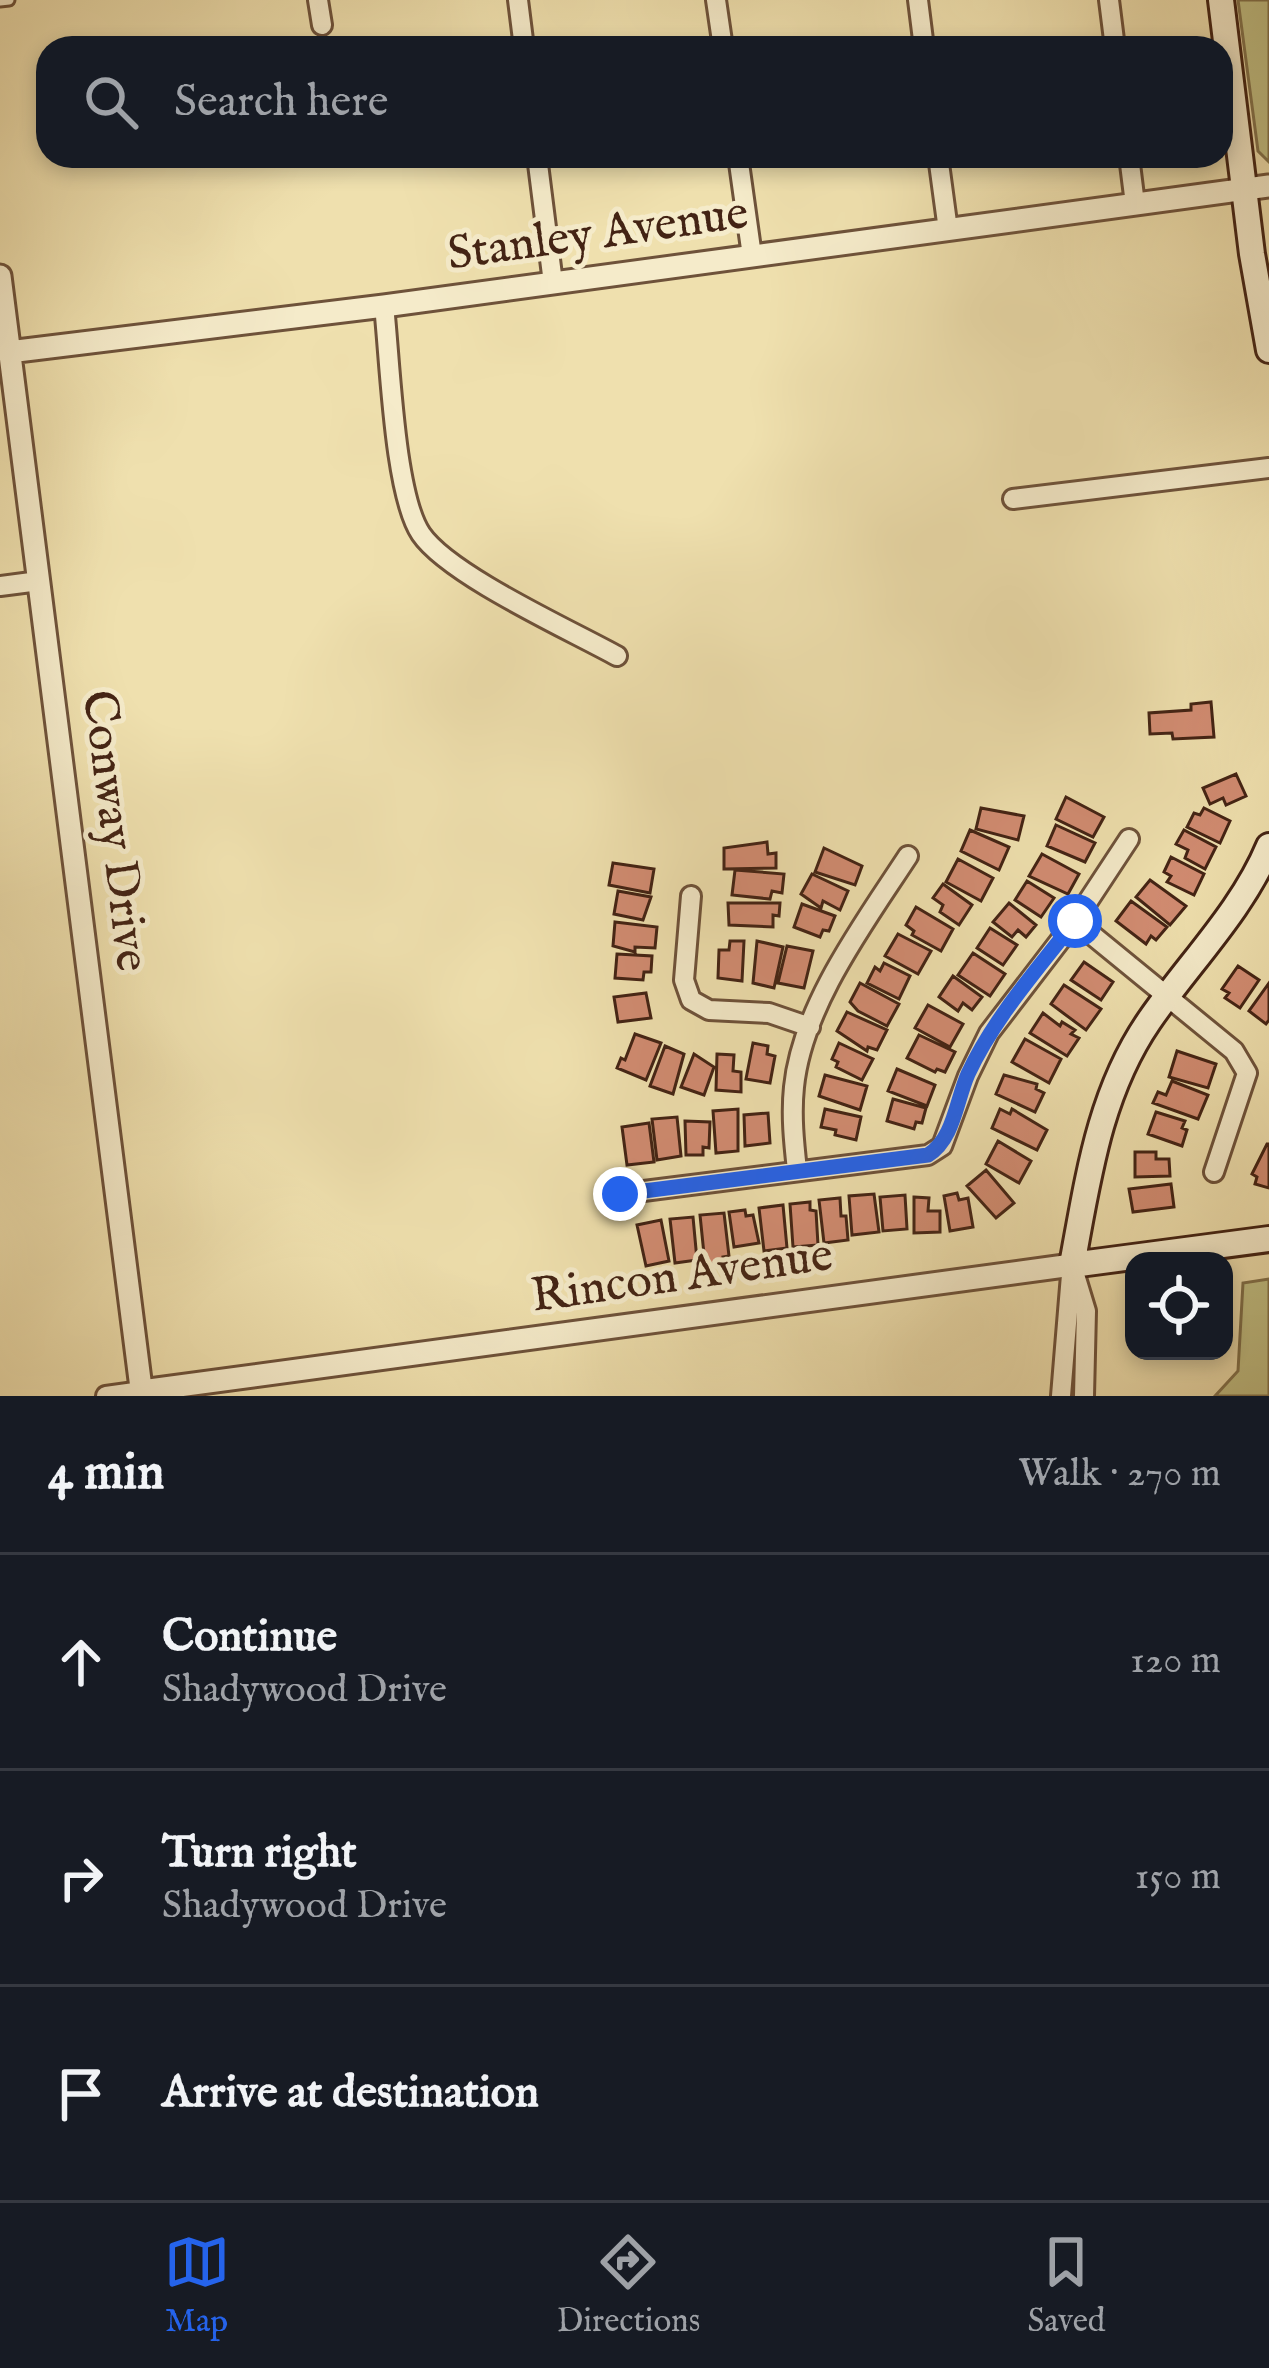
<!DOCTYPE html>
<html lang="en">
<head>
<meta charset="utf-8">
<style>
  body { margin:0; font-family:"IM FELL English",serif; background:#20242c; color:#f1f3f6 }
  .controls { position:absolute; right:36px; bottom:36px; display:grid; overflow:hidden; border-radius:24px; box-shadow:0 6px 18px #0003 }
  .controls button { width:108px; height:108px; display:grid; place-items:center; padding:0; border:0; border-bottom:3px solid #363941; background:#171b24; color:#f1f3f6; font:60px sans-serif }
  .stop { position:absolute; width:36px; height:36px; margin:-27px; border:9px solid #2563eb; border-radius:50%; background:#fff }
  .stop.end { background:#2563eb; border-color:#fff; box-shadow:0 3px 12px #0008 }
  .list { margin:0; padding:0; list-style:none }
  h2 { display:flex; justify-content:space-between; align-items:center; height:156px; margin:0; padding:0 48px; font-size:51px }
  h2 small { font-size:39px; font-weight:400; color:#9ea1a6 }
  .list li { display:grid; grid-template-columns:78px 1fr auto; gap:36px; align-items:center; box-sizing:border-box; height:216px; padding:0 48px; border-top:3px solid #363941 }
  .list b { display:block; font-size:45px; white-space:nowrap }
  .list p { margin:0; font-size:39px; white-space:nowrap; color:#9ea1a6 }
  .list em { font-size:39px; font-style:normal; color:#9ea1a6 }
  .icon { flex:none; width:66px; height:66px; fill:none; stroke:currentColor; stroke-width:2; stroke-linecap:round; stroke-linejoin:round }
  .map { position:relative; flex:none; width:1269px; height:1396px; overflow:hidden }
  .search { position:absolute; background:#171b24; box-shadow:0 6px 18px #0003; left:36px; right:36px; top:36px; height:132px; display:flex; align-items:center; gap:30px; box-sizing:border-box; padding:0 42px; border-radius:36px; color:#9ea1a6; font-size:45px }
  .sheet { height:804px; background:#171b24 }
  nav { display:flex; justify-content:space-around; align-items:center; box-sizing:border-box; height:168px; border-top:3px solid #363941; background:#171b24; font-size:33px; color:#9ea1a6 }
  nav a { display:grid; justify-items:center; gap:6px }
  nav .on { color:#2563eb }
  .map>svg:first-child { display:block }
  .green { fill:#c1c085; stroke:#82724c; stroke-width:3 }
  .building { fill:#d28c72; stroke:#432314; stroke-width:3 }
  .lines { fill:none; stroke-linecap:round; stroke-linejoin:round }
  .service-casing { stroke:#6e523a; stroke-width:15 }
  .minor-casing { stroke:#6e523a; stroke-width:24 }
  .tertiary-casing { stroke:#6e523a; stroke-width:27 }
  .secondary-casing { stroke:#432314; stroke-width:30 }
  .service { stroke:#f5ebca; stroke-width:9 }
  .minor { stroke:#f5ebca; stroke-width:18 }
  .tertiary { stroke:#f5ebca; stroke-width:21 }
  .secondary { stroke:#f5ebca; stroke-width:24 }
  .route { stroke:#2563eb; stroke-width:15 }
  .labels { text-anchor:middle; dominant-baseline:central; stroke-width:10; stroke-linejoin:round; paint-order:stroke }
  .street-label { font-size:48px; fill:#432314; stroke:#f5ebca }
</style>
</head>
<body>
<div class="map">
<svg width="1269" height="1396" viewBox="0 0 1269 1396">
  <rect width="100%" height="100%" fill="#efe0ae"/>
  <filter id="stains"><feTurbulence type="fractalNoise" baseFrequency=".00167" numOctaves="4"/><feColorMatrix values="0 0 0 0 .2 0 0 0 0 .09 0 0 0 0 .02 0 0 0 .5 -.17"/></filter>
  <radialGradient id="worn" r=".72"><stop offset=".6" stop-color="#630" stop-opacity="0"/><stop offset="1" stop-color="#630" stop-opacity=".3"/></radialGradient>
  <path class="green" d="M 1238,0 L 1269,0 L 1269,162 L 1258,151 Z
    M 1269,1279 L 1269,1396 L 1215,1396 L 1238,1371 L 1243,1283 Z"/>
  <path class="building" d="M 1211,702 L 1214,737 L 1173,739 L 1172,733 L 1150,734 L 1149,713 L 1191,710 L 1191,704 Z
    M 1236,774 L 1246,796 L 1226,805 L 1223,798 L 1210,804 L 1203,788 Z
    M 1066,797 L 1104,817 L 1093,837 L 1056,819 Z
    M 981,808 L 1024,816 L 1018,840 L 976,829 Z
    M 1204,808 L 1230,821 L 1220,843 L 1187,827 L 1194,813 L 1200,815 Z
    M 1056,825 L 1095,843 L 1085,862 L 1047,846 Z
    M 970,830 L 1009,847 L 999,870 L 961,851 Z
    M 1184,830 L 1216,847 L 1205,869 L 1185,858 L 1188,850 L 1176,844 Z
    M 767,842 L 768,854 L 776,853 L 776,868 L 724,869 L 724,848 Z
    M 824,848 L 862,866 L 855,885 L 815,872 Z
    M 1042,854 L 1079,874 L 1068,894 L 1029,876 Z
    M 1171,857 L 1204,874 L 1194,895 L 1167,882 L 1171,876 L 1164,872 Z
    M 958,859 L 993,878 L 981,901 L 946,882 Z
    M 613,863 L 654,869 L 650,893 L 609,885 Z
    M 735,870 L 784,874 L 782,893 L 772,891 L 770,899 L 732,895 Z
    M 812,874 L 848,891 L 840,910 L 823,901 L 821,908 L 801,894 Z
    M 1150,880 L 1186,906 L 1170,925 L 1136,897 Z
    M 1027,881 L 1054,898 L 1041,917 L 1015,900 Z
    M 943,884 L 972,905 L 959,925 L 940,912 L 943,905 L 933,898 Z
    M 618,891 L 651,897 L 643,920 L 614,914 Z
    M 1131,901 L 1167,927 L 1156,940 L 1151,936 L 1146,944 L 1116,921 Z
    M 728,903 L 780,903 L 779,916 L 773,915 L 773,927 L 729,925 Z
    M 1009,903 L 1036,925 L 1026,937 L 1018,930 L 1012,937 L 993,922 Z
    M 802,904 L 835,916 L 829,931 L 823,930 L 820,937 L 794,927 Z
    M 916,907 L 953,929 L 941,951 L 912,935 L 914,931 L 906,925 Z
    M 615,922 L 657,927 L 655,948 L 635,947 L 635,952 L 613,946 Z
    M 990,928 L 1017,945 L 1003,965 L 977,948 Z
    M 898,934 L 931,951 L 918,974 L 885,956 Z
    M 730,941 L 744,941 L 742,981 L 718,978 L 719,950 L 729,950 Z
    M 757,941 L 783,947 L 774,988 L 753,983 Z
    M 787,946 L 813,951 L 804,988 L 778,983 Z
    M 973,953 L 1005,974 L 990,996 L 958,975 Z
    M 617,954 L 652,956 L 651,972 L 644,972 L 643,980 L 615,978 Z
    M 1084,962 L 1113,982 L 1101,1000 L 1071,980 Z
    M 884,963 L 910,976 L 899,999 L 867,983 L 875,967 L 880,971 Z
    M 1238,966 L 1259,980 L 1240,1008 L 1225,998 L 1229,993 L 1222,989 Z
    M 953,976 L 982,997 L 972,1010 L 963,1003 L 958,1011 L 939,997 Z
    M 860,983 L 899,1004 L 887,1026 L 858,1011 L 850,1002 Z
    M 1269,983 L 1269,1020 L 1266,1024 L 1249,1011 Z
    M 1064,985 L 1101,1009 L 1086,1030 L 1051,1004 Z
    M 646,993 L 651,1018 L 618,1022 L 614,997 Z
    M 928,1005 L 963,1024 L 950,1047 L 915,1028 Z
    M 847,1012 L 887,1030 L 877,1050 L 868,1047 L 867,1051 L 837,1031 Z
    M 1043,1013 L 1060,1026 L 1062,1022 L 1075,1030 L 1071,1034 L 1079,1038 L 1067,1056 L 1030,1033 Z
    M 635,1034 L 661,1043 L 646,1080 L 617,1068 L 621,1058 L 625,1060 Z
    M 919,1035 L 955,1052 L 945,1072 L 937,1069 L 935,1072 L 907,1058 Z
    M 1025,1039 L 1061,1059 L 1049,1083 L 1012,1062 Z
    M 753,1043 L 768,1046 L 767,1054 L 775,1056 L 770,1083 L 746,1079 Z
    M 839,1043 L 873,1059 L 862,1080 L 836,1067 L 838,1062 L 832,1059 Z
    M 665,1046 L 684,1054 L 673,1094 L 650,1086 Z
    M 1177,1051 L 1216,1064 L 1208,1088 L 1169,1077 Z
    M 694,1054 L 714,1067 L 704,1095 L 681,1087 Z
    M 717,1054 L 734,1055 L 733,1071 L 741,1072 L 741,1092 L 716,1090 Z
    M 897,1069 L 935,1085 L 927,1106 L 888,1091 Z
    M 825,1075 L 867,1086 L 860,1110 L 819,1096 Z
    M 1004,1075 L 1037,1084 L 1036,1089 L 1044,1093 L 1035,1112 L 996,1094 Z
    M 1172,1081 L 1208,1095 L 1198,1119 L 1153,1103 L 1158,1092 L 1166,1095 Z
    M 893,1099 L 926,1108 L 922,1123 L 916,1122 L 914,1129 L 887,1121 Z
    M 738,1109 L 738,1151 L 716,1153 L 713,1111 Z
    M 825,1109 L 861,1117 L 856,1140 L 835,1135 L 836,1130 L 821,1127 Z
    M 1000,1109 L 1010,1114 L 1012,1109 L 1047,1130 L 1037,1150 L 992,1128 Z
    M 1156,1112 L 1185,1121 L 1182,1128 L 1187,1130 L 1182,1146 L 1148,1134 Z
    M 768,1113 L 770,1143 L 745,1146 L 744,1115 Z
    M 677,1117 L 681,1156 L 657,1160 L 652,1119 Z
    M 685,1121 L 710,1122 L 709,1148 L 703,1147 L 703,1155 L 686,1155 Z
    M 649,1123 L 654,1162 L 627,1165 L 622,1127 Z
    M 998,1141 L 1031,1161 L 1019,1183 L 986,1164 Z
    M 1267,1144 L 1269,1144 L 1269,1188 L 1255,1184 L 1257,1177 L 1252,1174 Z
    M 1135,1152 L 1156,1152 L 1156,1159 L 1169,1159 L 1170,1176 L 1135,1177 Z
    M 986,1170 L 1014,1203 L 996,1218 L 967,1186 Z
    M 1171,1184 L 1174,1207 L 1133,1212 L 1129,1189 Z
    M 957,1193 L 959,1200 L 968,1198 L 973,1227 L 950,1231 L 944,1196 Z
    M 874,1194 L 879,1232 L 852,1235 L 849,1196 Z
    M 905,1195 L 907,1229 L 883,1231 L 880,1197 Z
    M 914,1197 L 929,1198 L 928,1211 L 940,1211 L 940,1232 L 914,1233 Z
    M 840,1198 L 841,1216 L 846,1216 L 848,1240 L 824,1243 L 819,1200 Z
    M 810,1202 L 810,1210 L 816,1211 L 818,1245 L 793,1247 L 790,1204 Z
    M 783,1205 L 787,1248 L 764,1251 L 759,1208 Z
    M 745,1210 L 746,1216 L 753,1215 L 759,1243 L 734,1247 L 729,1212 Z
    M 724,1213 L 729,1256 L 723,1257 L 724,1263 L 705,1264 L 700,1215 Z
    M 693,1217 L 697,1260 L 675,1263 L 670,1219 Z
    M 661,1220 L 669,1261 L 646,1266 L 637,1225 Z"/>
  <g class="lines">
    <defs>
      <path id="service" d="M 0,1 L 9,0"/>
      <path id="minor" d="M 318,0 L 322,25
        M 518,0 L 524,48
        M 716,0 L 723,48
        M 918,0 L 924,48
        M 1109,0 L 1115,48
        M 537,156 L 553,283
        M 738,156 L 752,256
        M 938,156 L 948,230
        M 1129,156 L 1135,204
        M 384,306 C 390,359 394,494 421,534 C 449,575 568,629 617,656
        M 1013,499 L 1269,468
        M 0,586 L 39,581
        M 691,896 L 684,980 L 691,1000 L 709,1010 L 769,1013 L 810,1027
        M 1075,921 L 1234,1051 L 1247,1073 L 1214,1172
        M 797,1170 C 794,1143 791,1115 794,1087 C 802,1006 865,922 908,856
        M 620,1194 L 928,1155 L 942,1146 L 968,1076 L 989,1033 L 1075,921 L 1129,839
        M 1072,1265 L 1086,1311 L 1084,1396
        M 106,1396 L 142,1391
        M 1061,1396 L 1071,1275"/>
      <path id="tertiary" d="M 0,276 L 142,1396
        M 9,352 L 384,306 L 1269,186
        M 142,1391 L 1072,1265"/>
      <path id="secondary" d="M 1221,0 L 1252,254 L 1269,350
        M 1269,846 C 1242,911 1188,964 1149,1021 C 1099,1094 1088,1179 1072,1265 L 1269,1239"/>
    </defs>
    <use href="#service" class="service-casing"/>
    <use href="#minor" class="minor-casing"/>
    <use href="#tertiary" class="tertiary-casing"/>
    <use href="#secondary" class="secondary-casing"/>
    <use href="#service" class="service"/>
    <use href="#minor" class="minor"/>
    <use href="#tertiary" class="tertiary"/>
    <use href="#secondary" class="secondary"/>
  </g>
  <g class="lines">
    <path class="route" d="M 620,1194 L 928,1155 C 954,1139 956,1101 968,1074 C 994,1018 1037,970 1075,921"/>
  </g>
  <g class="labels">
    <g class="street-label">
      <text transform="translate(598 235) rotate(-8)">Stanley Avenue</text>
      <text transform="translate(114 831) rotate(83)">Conway Drive</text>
      <text transform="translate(682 1277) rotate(-8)">Rincon Avenue</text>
    </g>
  </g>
  <rect width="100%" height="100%" filter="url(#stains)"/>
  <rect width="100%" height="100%" fill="url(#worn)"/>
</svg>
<div class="controls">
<button><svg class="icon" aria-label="locate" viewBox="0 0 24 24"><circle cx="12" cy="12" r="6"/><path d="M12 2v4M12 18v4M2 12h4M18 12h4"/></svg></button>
</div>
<div class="stop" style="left:1075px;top:921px"></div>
<div class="stop end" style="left:620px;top:1194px"></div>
<div class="search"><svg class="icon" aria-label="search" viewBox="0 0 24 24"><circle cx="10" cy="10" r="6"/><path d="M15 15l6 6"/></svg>Search here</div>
</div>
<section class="sheet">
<h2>4 min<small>Walk · 270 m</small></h2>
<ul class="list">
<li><svg class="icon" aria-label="ahead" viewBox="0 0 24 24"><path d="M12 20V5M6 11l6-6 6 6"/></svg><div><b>Continue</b><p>Shadywood Drive</p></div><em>120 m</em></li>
<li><svg class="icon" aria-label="right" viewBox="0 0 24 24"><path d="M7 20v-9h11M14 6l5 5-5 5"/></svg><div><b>Turn right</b><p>Shadywood Drive</p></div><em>150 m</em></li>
<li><svg class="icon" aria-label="arrive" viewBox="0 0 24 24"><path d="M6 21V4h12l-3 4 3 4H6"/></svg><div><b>Arrive at destination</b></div></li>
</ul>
</section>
<nav>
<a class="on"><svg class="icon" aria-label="map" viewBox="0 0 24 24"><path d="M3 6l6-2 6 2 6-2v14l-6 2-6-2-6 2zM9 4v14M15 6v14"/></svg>Map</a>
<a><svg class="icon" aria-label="directions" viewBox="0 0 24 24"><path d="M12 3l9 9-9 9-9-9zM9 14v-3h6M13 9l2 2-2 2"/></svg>Directions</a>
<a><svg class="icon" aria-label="saved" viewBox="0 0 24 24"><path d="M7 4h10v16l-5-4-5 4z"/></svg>Saved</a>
</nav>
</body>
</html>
